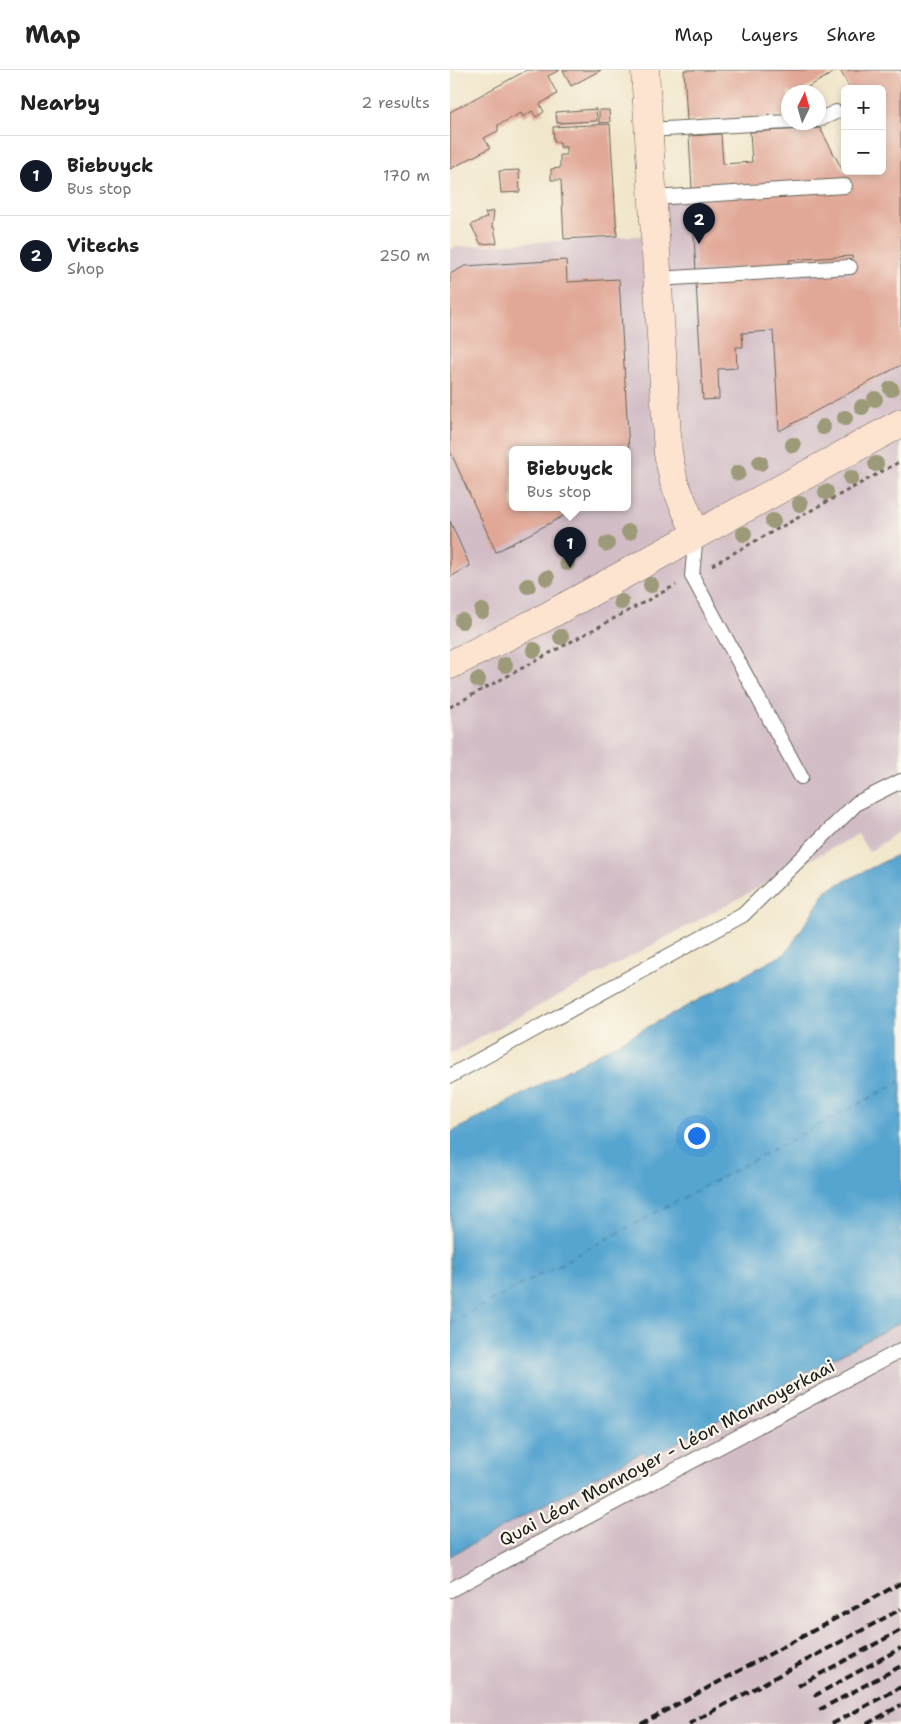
<!DOCTYPE html>
<html lang="en">
<head>
<meta charset="utf-8">
<style>
  body { margin:0; font-family:"Shantell Sans",sans-serif; background:#f2f2f2; color:#222 }
  .controls { position:absolute; right:15px; top:15px; display:grid; overflow:hidden; border-radius:8px; box-shadow:0 2px 8px #0003 }
  .controls button { width:45px; height:45px; display:grid; place-items:center; padding:0; border:0; border-bottom:1px solid #e0e0e0; background:#fff; color:#222; font:25px sans-serif }
  .compass { position:absolute; left:331px; top:15px; width:45px; height:45px; border-radius:50%; background:#fff; box-shadow:0 2px 8px #0003; rotate:5deg }
  .you { position:absolute; left:246px; top:1065px; width:18px; height:18px; margin:-12px; border:4px solid #fff; border-radius:50%; background:#1a73e8; box-shadow:0 0 0 8px #1a73e833 }
  .badge { display:grid; place-items:center; width:32px; height:32px; border-radius:50%; background:#111827; color:#fff; font-size:16px; font-weight:700 }
  .pin { position:absolute; translate:-50% -41px; filter:drop-shadow(0 1px 2px #0008) }
  .pin::after { content:''; position:absolute; top:26px; width:18px; height:15px; background:inherit; clip-path:polygon(0 0,100% 0,50% 100%) }
  .popup { position:absolute; left:59px; top:376px; width:122px; height:65px; box-sizing:border-box; display:grid; place-content:center; border-radius:8px; background:#fff; filter:drop-shadow(0 1px 4px #0005); font-size:16px; white-space:nowrap; color:#767676 }
  .popup b { font-size:19px; color:#222 }
  .popup::after { content:''; position:absolute; left:50%; top:100%; margin-left:-10px; border:10px solid transparent; border-top-color:#fff }
  .list { margin:0; padding:0; list-style:none }
  h2 { display:flex; justify-content:space-between; align-items:center; height:65px; margin:0; padding:0 20px; font-size:21px }
  h2 small { font-size:16px; font-weight:400; color:#767676 }
  .list li { display:grid; grid-template-columns:32px 1fr auto; gap:15px; align-items:center; box-sizing:border-box; height:80px; padding:0 20px; border-top:1px solid #e0e0e0 }
  .list b { display:block; font-size:19px; white-space:nowrap }
  .list p { margin:0; font-size:16px; white-space:nowrap; color:#767676 }
  .list em { font-size:16px; font-style:normal; color:#767676 }
  .map { position:relative; flex:none; width:451px; height:1654px; overflow:hidden }
  header { display:flex; align-items:center; gap:30px; box-sizing:border-box; height:70px; padding:0 25px; background:#fff; border-bottom:1px solid #e0e0e0 }
  header strong { font-size:24px }
  nav { display:flex; gap:28px; margin-inline-start:auto; font-size:18px }
  main { display:flex }
  aside { flex:1; background:#fff }
  .map>svg:first-child { display:block }
  .industrial { fill:#d2bdc6; fill-rule:evenodd }
  .water { fill:#56a5d0; stroke:#396076 }
  .lines { fill:none; stroke-linecap:round; stroke-linejoin:round }
  .ferry { stroke:#365a6d; stroke-width:1; stroke-dasharray:6 5; stroke-linecap:butt }
  .building { fill:#e1a897 }
  .lane-casing { stroke:#676359; stroke-width:16 }
  .secondary-casing { stroke:#676359; stroke-width:29 }
  .path { stroke:#676359; stroke-width:3; stroke-dasharray:4 4; stroke-linecap:butt }
  .lane { stroke:#fff; stroke-width:14 }
  .secondary { stroke:#fde4d1; stroke-width:28 }
  .rail { stroke:#1c1c1c; stroke-width:4; stroke-dasharray:8 4; stroke-linecap:butt }
  .tree { fill:#9c9a79 }
  .labels { text-anchor:middle; dominant-baseline:central; stroke-width:4.5; stroke-linejoin:round; paint-order:stroke }
  .street-label { font-size:18px; fill:#1c1c1c; stroke:#fbf7ec }
</style>
</head>
<body>
<header>
<strong>Map</strong>
<nav><a>Map</a><a>Layers</a><a>Share</a></nav>
</header>
<main>
<aside>
<h2>Nearby<small>2 results</small></h2>
<ul class="list">
<li><span class="badge">1</span><div><b>Biebuyck</b><p>Bus stop</p></div><em>170 m</em></li>
<li><span class="badge">2</span><div><b>Vitechs</b><p>Shop</p></div><em>250 m</em></li>
</ul>
</aside>
<div class="map">
<svg width="451" height="1654" viewBox="0 0 451 1654">
  <rect width="100%" height="100%" fill="#fbf7ec"/>
  <filter id="ink" filterUnits="userSpaceOnUse"><feTurbulence type="fractalNoise" baseFrequency=".02" numOctaves="2"/><feDisplacementMap in="SourceGraphic" scale="10" xChannelSelector="R" yChannelSelector="G"/><feConvolveMatrix kernelMatrix="1 2 1 2 8 2 1 2 1" color-interpolation-filters="sRGB"/></filter>
  <filter id="wash" filterUnits="userSpaceOnUse"><feTurbulence type="fractalNoise" baseFrequency=".0096" numOctaves="4" result="noise"/><feDisplacementMap in="SourceGraphic" scale="20" xChannelSelector="R" yChannelSelector="G"/><feGaussianBlur stdDeviation="1.12" result="paint"/><feColorMatrix in="noise" values="0 0 0 0 0 0 0 0 0 0 0 0 0 0 0 0 0 1.4 0 .05"/><feComposite in="paint" operator="in"/></filter>
  <g filter="url(#wash)">
    <rect width="100%" height="100%" fill="#f1e6ca"/>
    <path class="industrial" d="M 451,93 L 451,760 L 419,782 L 408,764 L 0,984 L 0,180 L 6,177 L 204,165 L 202,125 L 408,112 ZM 62,379 L 178,379 L 178,437 L 62,437 Z
      M 451,1252 L 451,1654 L 0,1654 L 0,1486 L 194,1380 L 198,1388 Z"/>
    <path class="water" d="M 451,783 L 451,1252 L 198,1388 L 194,1381 L 0,1486 L 0,1063 L 336,883 L 377,820 Z"/>
    <g class="lines">
      <path class="ferry" d="M 0,1253 L 451,1011"/>
    </g>
    <g id="blocks">
      <path class="building" d="M 77,0 L 110,0 L 98,6 L 107,24 L 90,34 L 94,42 L 86,47 L 82,41 L 73,47 L 71,43 L 48,55 L 48,61 L 34,68 L 40,78 L 0,99 L 0,42 Z
        M 113,0 L 151,0 L 121,16 Z
        M 234,0 L 388,0 L 351,21 L 352,22 L 338,22 L 338,46 L 237,51 Z
        M 390,0 L 451,0 L 451,295 L 329,361 L 323,261 L 292,263 L 293,277 L 286,277 L 287,298 L 268,299 L 269,329 L 253,330 L 246,213 L 404,204 L 402,186 L 339,190 L 340,195 L 246,201 L 242,131 L 401,115 L 397,109 L 242,119 L 239,66 L 271,64 L 273,94 L 302,92 L 300,62 L 370,58 L 393,101 L 432,101 L 432,19 L 400,19 Z
        M 146,39 L 147,51 L 107,53 L 106,42 Z
        M 149,40 L 159,40 L 160,52 L 149,53 Z
        M 160,54 L 167,166 L 114,169 L 111,110 L 101,110 L 101,99 L 110,98 L 110,85 L 116,85 L 116,77 L 110,77 L 110,72 L 104,72 L 103,57 Z
        M 69,100 L 70,122 L 51,123 L 49,101 Z
        M 44,141 L 42,157 L 44,157 L 47,173 L 31,174 L 21,155 L 37,147 L 35,143 Z
        M 116,190 L 117,212 L 169,209 L 180,398 L 178,403 L 178,379 L 62,379 L 62,437 L 130,437 L 46,482 L 0,381 L 0,204 L 15,196 Z
        M 0,451 L 20,496 L 0,507 Z"/>
    </g>
  </g>
  <g filter="url(#ink)">
    <use href="#blocks" fill-opacity="0" stroke="#676359" stroke-width="1"/>
    <g class="lines">
      <defs>
        <path id="lane" d="M 368,50 L 386,42
          M 198,60 L 338,52
          M 202,128 L 395,116
          M 207,209 L 400,197
          M 246,464 L 242,506 L 351,707
          M 0,1006 L 293,845 L 407,733 L 451,711
          M 0,1520 L 451,1280"/>
        <path id="secondary" d="M 195,0 L 218,383 L 224,412 L 246,464
          M 0,595 L 94,548 L 451,353"/>
      </defs>
      <use href="#lane" class="lane-casing"/>
      <use href="#secondary" class="secondary-casing"/>
      <path class="path" d="M 262,495 L 451,391
        M 0,637 L 226,515"/>
      <use href="#lane" class="lane"/>
      <use href="#secondary" class="secondary"/>
      <path class="rail" d="M 348,1616 L 451,1560
        M 364,1626 L 451,1578
        M 369,1640 L 451,1596
        M 191,1654 L 451,1513
        M 239,1654 L 451,1539
        M 382,1654 L 451,1617
        M 417,1654 L 451,1635"/>
    </g>
    <g class="tree">
      <circle cx="441" cy="319" r="8"/>
      <circle cx="425" cy="329" r="8"/>
      <circle cx="412" cy="337" r="8"/>
      <circle cx="395" cy="348" r="8"/>
      <circle cx="373" cy="357" r="8"/>
      <circle cx="343" cy="375" r="8"/>
      <circle cx="310" cy="393" r="8"/>
      <circle cx="426" cy="394" r="8"/>
      <circle cx="288" cy="403" r="8"/>
      <circle cx="401" cy="408" r="8"/>
      <circle cx="376" cy="422" r="8"/>
      <circle cx="350" cy="434" r="8"/>
      <circle cx="323" cy="451" r="8"/>
      <circle cx="179" cy="462" r="8"/>
      <circle cx="294" cy="464" r="8"/>
      <circle cx="157" cy="474" r="8"/>
      <circle cx="117" cy="493" r="8"/>
      <circle cx="97" cy="508" r="8"/>
      <circle cx="201" cy="515" r="8"/>
      <circle cx="78" cy="516" r="8"/>
      <circle cx="171" cy="532" r="8"/>
      <circle cx="32" cy="541" r="8"/>
      <circle cx="12" cy="551" r="8"/>
      <circle cx="111" cy="567" r="8"/>
      <circle cx="84" cy="580" r="8"/>
      <circle cx="55" cy="595" r="8"/>
      <circle cx="28" cy="610" r="8"/>
    </g>
  </g>
  <g class="labels">
    <g class="street-label">
      <text transform="translate(217 1383) rotate(-28)">Quai Léon Monnoyer - Léon Monnoyerkaai</text>
    </g>
  </g>
</svg>
<div class="controls">
<button>+</button>
<button>−</button>
</div>
<svg class="compass" viewBox="-18 -18 36 36"><path d="M0-13l5 13h-10z" fill="#e53935"/><path d="M0 13l5-13h-10z" fill="#767676"/></svg>
<div class="you"></div>
<div class="pin badge" style="left:120px;top:498px">1</div>
<div class="popup"><b>Biebuyck</b>Bus stop</div>
<div class="pin badge" style="left:249px;top:174px">2</div>
</div>
</main>
</body>
</html>
